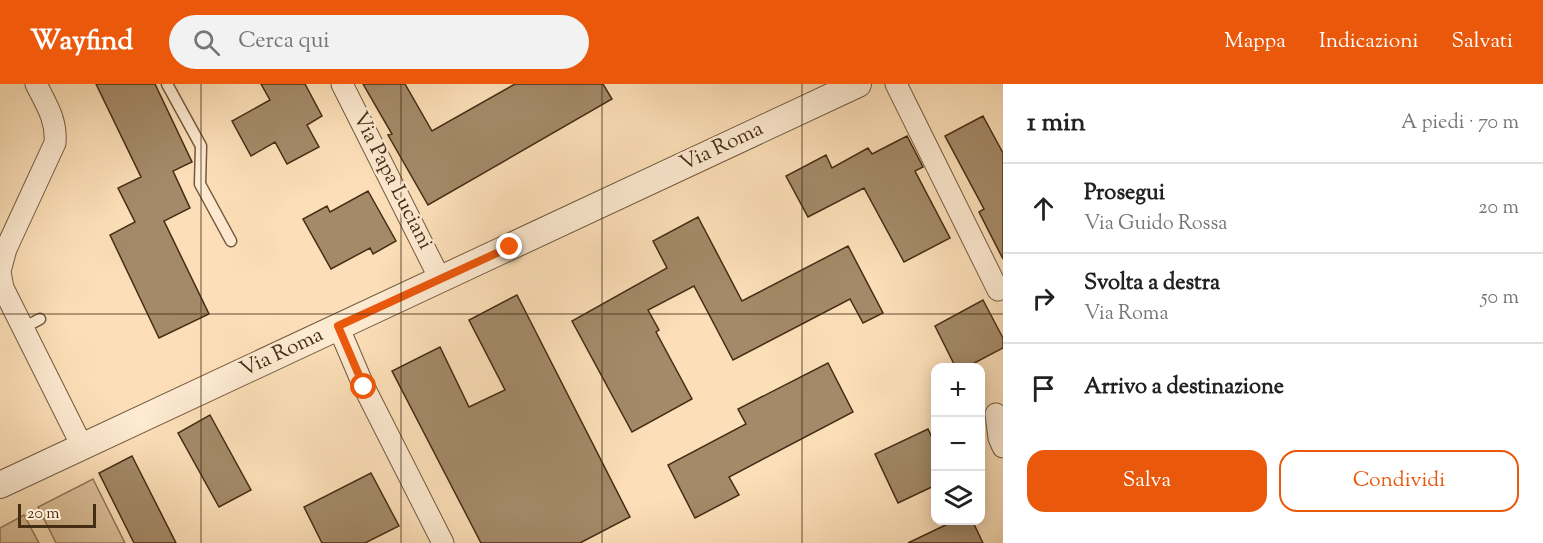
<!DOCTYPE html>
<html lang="it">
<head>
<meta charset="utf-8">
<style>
  body { margin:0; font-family:"Sorts Mill Goudy",serif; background:#f2f2f2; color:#222 }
  .controls { position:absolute; right:18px; bottom:18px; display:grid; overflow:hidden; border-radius:12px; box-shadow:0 3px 15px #0003 }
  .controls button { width:54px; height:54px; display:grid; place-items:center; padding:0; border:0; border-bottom:2px solid #e0e0e0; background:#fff; color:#222; font:30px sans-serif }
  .scale { position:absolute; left:18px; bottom:15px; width:78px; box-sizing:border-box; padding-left:6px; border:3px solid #452d14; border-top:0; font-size:16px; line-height:21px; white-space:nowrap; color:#452d14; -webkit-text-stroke:4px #fdead1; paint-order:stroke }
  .stop { position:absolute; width:18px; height:18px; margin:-14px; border:4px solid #ea580c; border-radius:50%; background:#fff }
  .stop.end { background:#ea580c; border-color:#fff; box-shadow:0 2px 6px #0008 }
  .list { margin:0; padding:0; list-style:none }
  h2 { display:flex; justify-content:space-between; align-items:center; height:78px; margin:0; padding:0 24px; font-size:26px }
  h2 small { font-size:20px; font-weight:400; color:#767676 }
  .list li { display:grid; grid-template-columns:39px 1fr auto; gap:18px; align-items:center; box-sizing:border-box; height:90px; padding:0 24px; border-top:2px solid #e0e0e0 }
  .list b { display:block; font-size:22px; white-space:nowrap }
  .list p { margin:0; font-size:20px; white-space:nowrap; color:#767676 }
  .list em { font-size:20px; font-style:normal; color:#767676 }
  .actions { display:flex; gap:12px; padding:18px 24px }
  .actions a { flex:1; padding:14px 0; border:2px solid #ea580c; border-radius:18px; text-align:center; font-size:21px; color:#ea580c }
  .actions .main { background:#ea580c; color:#fff }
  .icon { flex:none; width:33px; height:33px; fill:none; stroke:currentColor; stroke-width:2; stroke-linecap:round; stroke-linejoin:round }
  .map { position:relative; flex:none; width:1003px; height:459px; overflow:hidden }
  header { display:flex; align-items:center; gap:36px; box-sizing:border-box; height:84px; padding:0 30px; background:#ea580c; color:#fff }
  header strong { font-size:28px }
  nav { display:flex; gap:33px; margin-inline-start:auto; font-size:21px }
  .search { width:420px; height:54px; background:#f2f2f2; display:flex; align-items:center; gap:15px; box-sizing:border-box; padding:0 21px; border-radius:33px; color:#767676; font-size:22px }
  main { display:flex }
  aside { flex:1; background:#fff }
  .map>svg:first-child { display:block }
  .green { fill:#ddc19c; stroke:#917758; stroke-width:1.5 }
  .building { fill:#a48a69; stroke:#452d14; stroke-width:1.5 }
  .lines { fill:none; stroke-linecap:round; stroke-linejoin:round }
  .service-casing { stroke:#735a3d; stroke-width:13 }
  .minor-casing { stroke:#735a3d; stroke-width:23 }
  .tertiary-casing { stroke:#735a3d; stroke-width:28 }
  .service { stroke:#fdead1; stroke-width:10 }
  .minor { stroke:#fdead1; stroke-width:21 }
  .tertiary { stroke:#fdead1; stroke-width:26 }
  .route { stroke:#ea580c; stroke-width:8 }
  .grid { fill:none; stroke:#452d14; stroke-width:1.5; stroke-opacity:0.55 }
  .labels { text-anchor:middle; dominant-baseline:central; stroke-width:5; stroke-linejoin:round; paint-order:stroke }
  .street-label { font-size:21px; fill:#452d14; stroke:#fdead1 }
</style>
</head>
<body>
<header>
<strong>Wayfind</strong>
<div class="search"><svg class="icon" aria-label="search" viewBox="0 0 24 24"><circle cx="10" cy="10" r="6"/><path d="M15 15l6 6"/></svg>Cerca qui</div>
<nav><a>Mappa</a><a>Indicazioni</a><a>Salvati</a></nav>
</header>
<main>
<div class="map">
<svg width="1003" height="459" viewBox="0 0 1003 459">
  <rect width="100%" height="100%" fill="#fcdfb8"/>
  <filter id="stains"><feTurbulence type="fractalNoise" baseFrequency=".00333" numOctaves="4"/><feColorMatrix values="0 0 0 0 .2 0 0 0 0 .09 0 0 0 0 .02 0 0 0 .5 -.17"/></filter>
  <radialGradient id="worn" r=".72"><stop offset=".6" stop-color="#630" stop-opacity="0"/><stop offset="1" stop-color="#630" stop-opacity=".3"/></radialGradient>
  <path class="green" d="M 93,395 L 125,459 L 56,459 L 38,423 Z
    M 24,431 L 39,459 L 0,459 L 0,444 Z"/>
  <path class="building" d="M 96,0 L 155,0 L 192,78 L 173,87 L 190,124 L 164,137 L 209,230 L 159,254 L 110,151 L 135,138 L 118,104 L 141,93 Z
    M 261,0 L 305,0 L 322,32 L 307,41 L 319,63 L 287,80 L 275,58 L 251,72 L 232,37 L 270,16 Z
    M 363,0 L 405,0 L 432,47 L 515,0 L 603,0 L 612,15 L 428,121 L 388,51 L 392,50 Z
    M 983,32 L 1003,69 L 1003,175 L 979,128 L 984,125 L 945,52 Z
    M 907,52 L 923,83 L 915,87 L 950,154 L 904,178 L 864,104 L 808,133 L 786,92 L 826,71 L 832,84 L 868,64 L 872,70 Z
    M 368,107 L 396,157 L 373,170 L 370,164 L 331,185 L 303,135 L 327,122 L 330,128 Z
    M 698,133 L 742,217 L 848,162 L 883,229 L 863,239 L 850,215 L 733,276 L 694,202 L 648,226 L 659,246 L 656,248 L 692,315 L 632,348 L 572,237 L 667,184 L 653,157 Z
    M 517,211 L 630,433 L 580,459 L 481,459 L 392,287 L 440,263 L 469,323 L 505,306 L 469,236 Z
    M 983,216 L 1003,254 L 1003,264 L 965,284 L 956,284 L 935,242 Z
    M 828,279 L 853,328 L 729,393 L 739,411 L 695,434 L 668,381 L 746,340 L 738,325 Z
    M 210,331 L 251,406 L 219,423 L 178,349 Z
    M 928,345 L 936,362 L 936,401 L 898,419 L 875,370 Z
    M 132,372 L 176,459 L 134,459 L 99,389 Z
    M 371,389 L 399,442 L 365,459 L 322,459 L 304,423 Z
    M 956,436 L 972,436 L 983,459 L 908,459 Z"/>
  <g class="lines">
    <defs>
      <path id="service" d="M 167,0 L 201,62 L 200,100 L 231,157
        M 23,244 L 40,235"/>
      <path id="minor" d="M 342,0 L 440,195
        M 896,0 L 998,206
        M 0,187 L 6,165 L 55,59 C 57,36 46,20 36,0
        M 0,188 L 3,204 L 82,362
        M 338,242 L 364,303 L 443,459
        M 996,330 L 999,354 L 1003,363"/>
      <path id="tertiary" d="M 0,401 L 858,0"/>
    </defs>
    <use href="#service" class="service-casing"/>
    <use href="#minor" class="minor-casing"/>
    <use href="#tertiary" class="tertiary-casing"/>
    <use href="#service" class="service"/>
    <use href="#minor" class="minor"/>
    <use href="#tertiary" class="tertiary"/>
  </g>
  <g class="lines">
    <path class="route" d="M 364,303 L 338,242 L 510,163"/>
  </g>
  <path class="grid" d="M 201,0 L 201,459M 401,0 L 401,459M 602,0 L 602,459M 802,0 L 802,459M 0,230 L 1003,230"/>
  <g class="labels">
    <g class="street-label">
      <text transform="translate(722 63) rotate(-25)">Via Roma</text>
      <text transform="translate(392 97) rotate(63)">Via Papa Luciani</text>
      <text transform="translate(282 269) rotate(-25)">Via Roma</text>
    </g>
  </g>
  <rect width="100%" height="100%" filter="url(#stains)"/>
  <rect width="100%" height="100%" fill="url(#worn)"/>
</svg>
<div class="controls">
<button>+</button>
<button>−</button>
<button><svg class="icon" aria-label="layers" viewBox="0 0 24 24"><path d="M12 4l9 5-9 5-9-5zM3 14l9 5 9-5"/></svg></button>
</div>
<div class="scale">20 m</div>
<div class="stop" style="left:364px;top:303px"></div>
<div class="stop end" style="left:510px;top:163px"></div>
</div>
<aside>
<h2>1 min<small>A piedi · 70 m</small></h2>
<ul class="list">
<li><svg class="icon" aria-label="ahead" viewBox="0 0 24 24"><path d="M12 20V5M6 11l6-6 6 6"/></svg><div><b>Prosegui</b><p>Via Guido Rossa</p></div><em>20 m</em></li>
<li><svg class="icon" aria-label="right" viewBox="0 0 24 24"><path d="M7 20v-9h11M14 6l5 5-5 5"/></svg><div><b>Svolta a destra</b><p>Via Roma</p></div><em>50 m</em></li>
<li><svg class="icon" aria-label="arrive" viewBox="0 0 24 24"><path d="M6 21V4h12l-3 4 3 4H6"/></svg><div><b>Arrivo a destinazione</b></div></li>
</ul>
<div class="actions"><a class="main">Salva</a><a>Condividi</a></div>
</aside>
</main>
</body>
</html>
